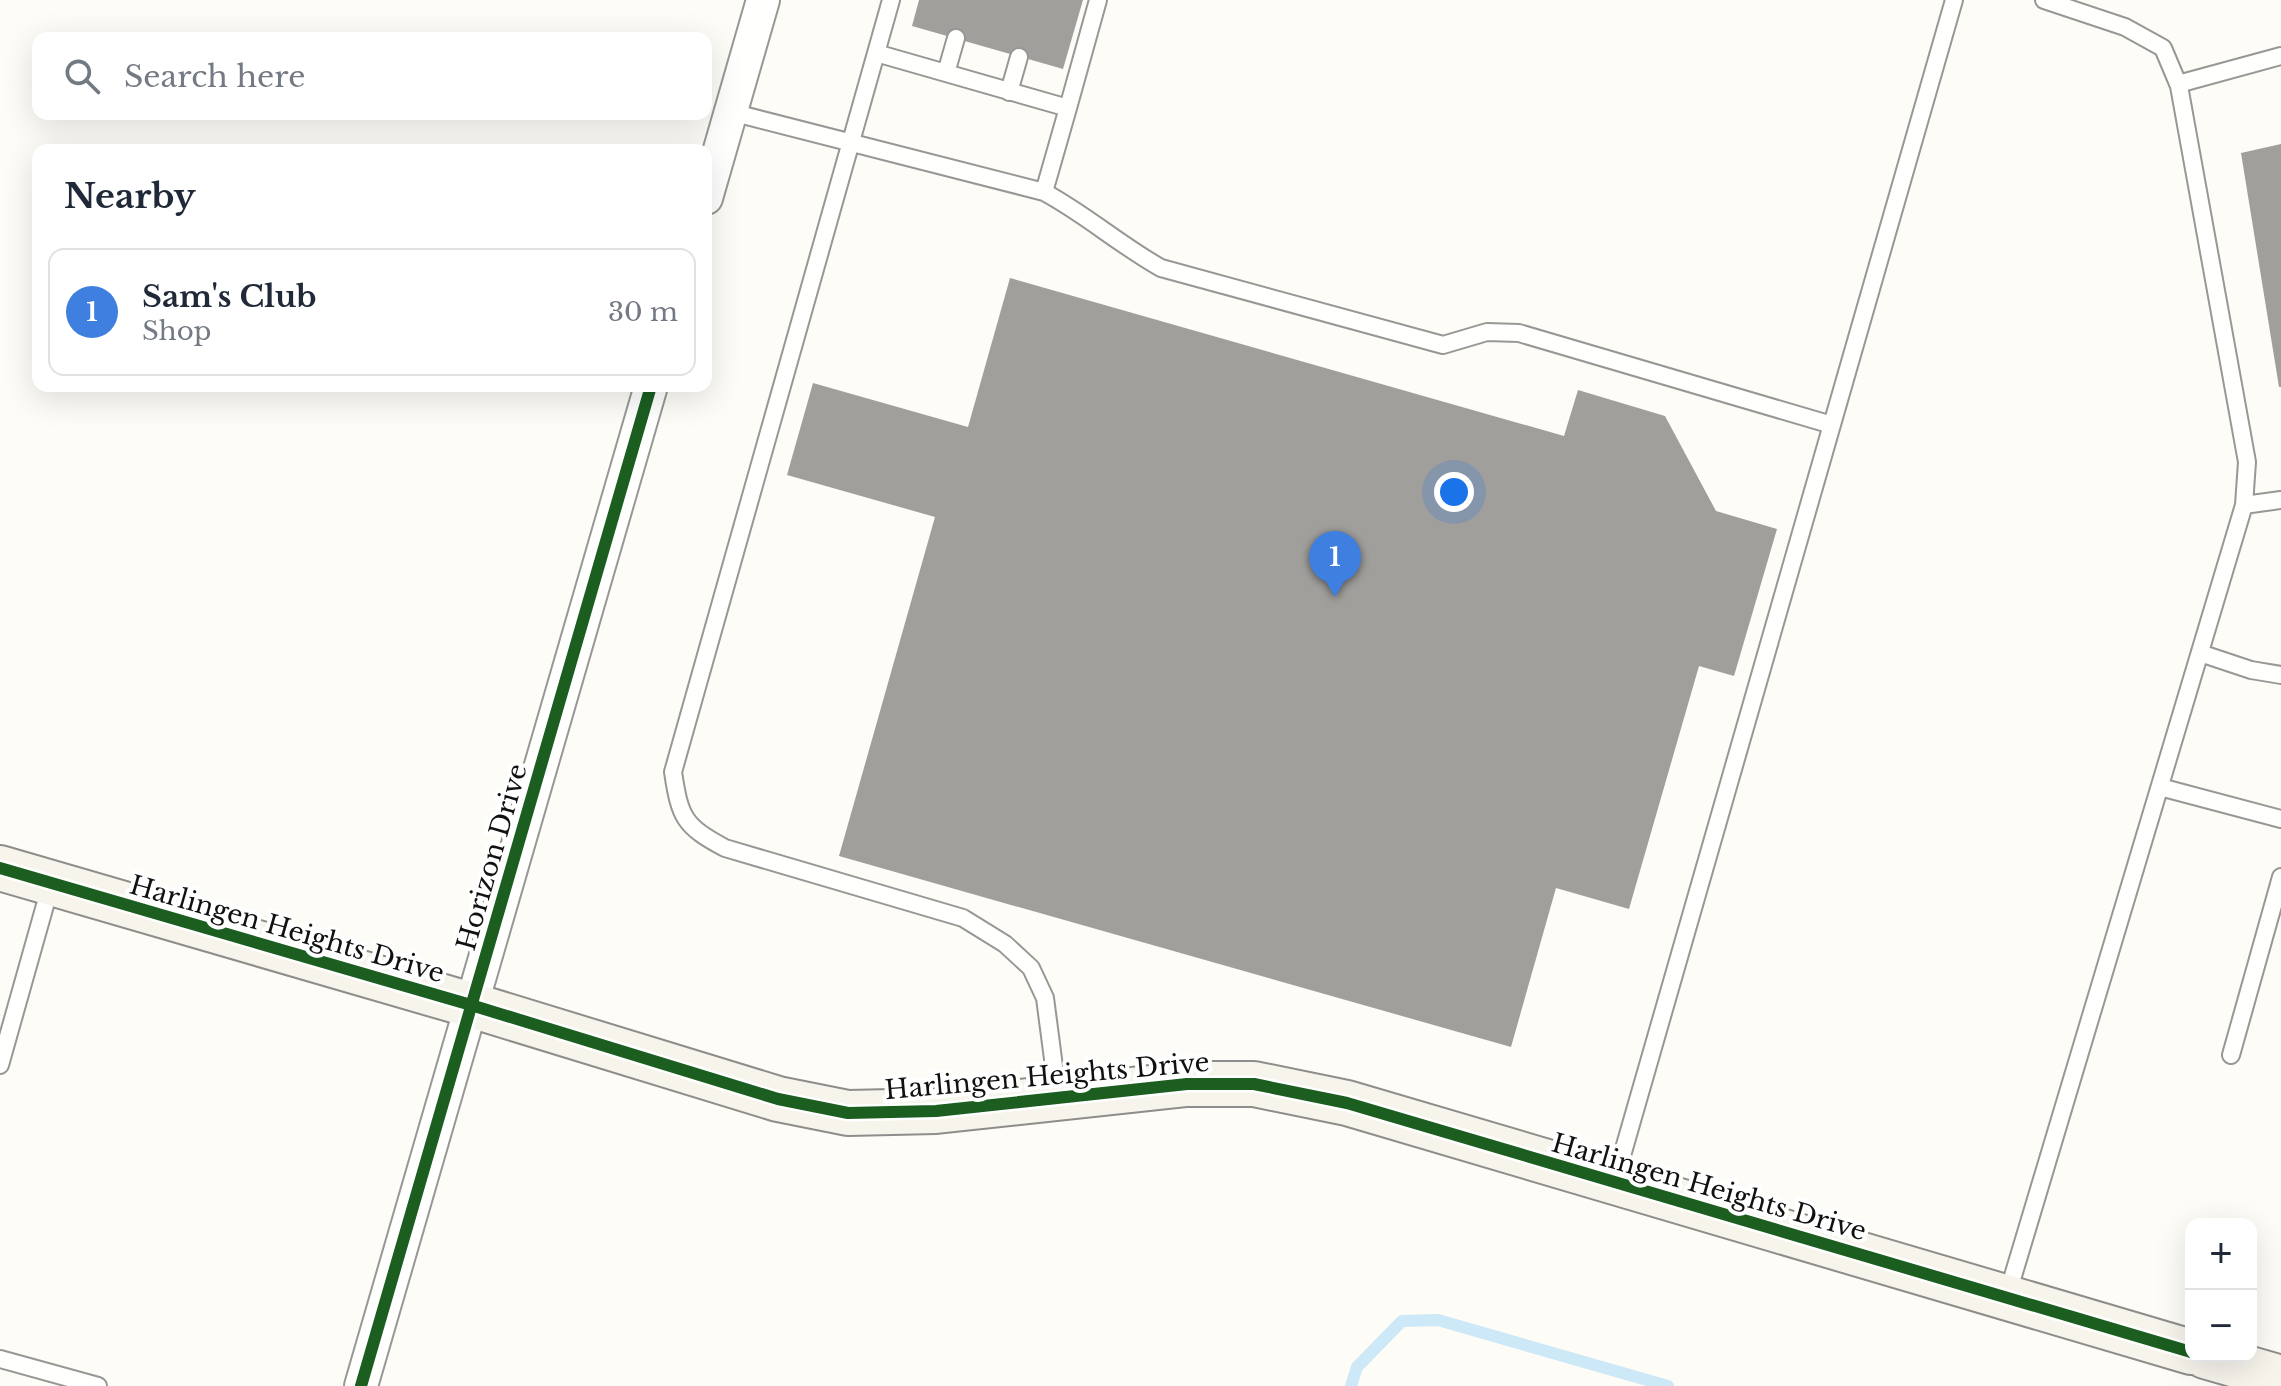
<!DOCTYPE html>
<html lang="en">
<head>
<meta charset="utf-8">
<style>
  body { margin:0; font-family:"Libre Baskerville",serif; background:#f6f6f7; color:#1f2937 }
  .controls { position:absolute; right:24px; bottom:24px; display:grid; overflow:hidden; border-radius:16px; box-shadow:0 8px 32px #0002 }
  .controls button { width:72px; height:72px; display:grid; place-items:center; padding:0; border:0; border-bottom:2px solid #e0e1e3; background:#fff; color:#1f2937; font:40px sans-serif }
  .you { position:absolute; left:1454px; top:492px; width:28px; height:28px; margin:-20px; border:6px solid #fff; border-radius:50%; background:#1a73e8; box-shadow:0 0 0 12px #1a73e833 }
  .badge { display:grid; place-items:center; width:52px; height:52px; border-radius:50%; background:#0b8043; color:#fff; font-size:26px; font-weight:700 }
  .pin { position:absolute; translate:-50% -66px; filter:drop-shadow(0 2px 4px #0008) }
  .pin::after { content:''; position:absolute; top:42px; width:28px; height:24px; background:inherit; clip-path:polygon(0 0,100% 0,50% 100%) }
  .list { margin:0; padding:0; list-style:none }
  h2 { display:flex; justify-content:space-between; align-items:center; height:104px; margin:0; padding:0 32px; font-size:34px }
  h2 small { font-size:26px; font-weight:400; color:#747a83 }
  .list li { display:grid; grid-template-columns:52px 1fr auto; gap:24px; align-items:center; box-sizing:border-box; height:128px; margin:0 16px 16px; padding:0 16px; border:2px solid #e0e1e3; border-radius:16px }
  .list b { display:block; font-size:30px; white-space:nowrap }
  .list p { margin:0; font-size:26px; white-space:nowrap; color:#747a83 }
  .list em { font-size:26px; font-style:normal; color:#747a83 }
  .icon { flex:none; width:44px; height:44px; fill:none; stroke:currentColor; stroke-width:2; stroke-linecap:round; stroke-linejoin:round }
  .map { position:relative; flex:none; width:2281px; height:1386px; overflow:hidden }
  .search { position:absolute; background:#fff; box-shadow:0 8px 32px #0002; left:32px; top:32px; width:680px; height:88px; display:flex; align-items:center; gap:20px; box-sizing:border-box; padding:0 28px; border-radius:16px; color:#747a83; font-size:30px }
  .panel { position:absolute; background:#fff; box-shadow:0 8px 32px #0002; left:32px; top:144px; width:680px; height:248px; border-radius:16px }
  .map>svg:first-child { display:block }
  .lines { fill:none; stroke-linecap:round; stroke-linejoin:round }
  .stream { stroke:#cde8f7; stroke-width:12 }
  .building { fill:#a19f9c }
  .lane-casing { stroke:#979795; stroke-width:20 }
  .street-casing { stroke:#979795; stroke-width:36 }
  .secondary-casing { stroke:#8e8d8b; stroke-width:48 }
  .lane { stroke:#fffffe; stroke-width:16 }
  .street { stroke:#fffffe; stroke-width:32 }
  .secondary { stroke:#f6f4eb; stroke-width:44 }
  .cycleway-casing { stroke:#fff; stroke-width:17 }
  .cycleway { stroke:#1b5e20; stroke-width:12 }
  .labels { text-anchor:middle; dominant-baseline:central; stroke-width:8; stroke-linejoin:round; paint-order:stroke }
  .street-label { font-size:26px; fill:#111; stroke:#fff }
</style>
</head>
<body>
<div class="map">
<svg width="2281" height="1386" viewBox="0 0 2281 1386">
  <rect width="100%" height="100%" fill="#fdfcf7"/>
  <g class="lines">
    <path class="stream" d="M 1351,1386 L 1357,1367 L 1402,1321 L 1438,1320 L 1668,1386"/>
  </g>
  <path class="building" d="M 919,0 L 1083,0 L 1063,69 L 912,26 Z
    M 2281,144 L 2281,387 L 2279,387 L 2241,153 Z
    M 1010,278 L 1564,436 L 1578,390 L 1665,416 L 1716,511 L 1777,529 L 1734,676 L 1699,666 L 1629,909 L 1556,888 L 1511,1047 L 839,856 L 935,517 L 787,475 L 813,383 L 968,427 Z"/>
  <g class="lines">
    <defs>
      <path id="lane" d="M 891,0 L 673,772 C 680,818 684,826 725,848 L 963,918 L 1005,944 L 1031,968 L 1045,998 L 1058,1097
        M 876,53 L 1068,108 L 1098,0
        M 946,73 L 956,38
        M 2178,84 L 2281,56
        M 1009,92 L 1019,57
        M 731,112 L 1044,192 C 1085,214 1120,245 1161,268 L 1443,345 L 1487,332 L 1519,333 L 1832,425
        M 1044,192 L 1068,108
        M 2244,505 L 2281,500
        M 2200,653 L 2251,670 L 2281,675
        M 2160,787 L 2281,819
        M 2231,1055 L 2281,877
        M 0,1065 L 51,884
        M 1615,1180 L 1954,0
        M 2007,1296 L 2244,505 L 2247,462 L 2179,86 L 2163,48 L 2125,27 L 2044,0
        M 0,1359 L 98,1386"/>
      <path id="street" d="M 706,198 L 763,0
        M 361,1386 L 651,386"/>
      <path id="secondary" d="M 0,868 L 471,1005 L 778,1099 L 848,1113 L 936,1111 L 1187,1084 L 1254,1084 L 1347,1103 L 2191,1352
        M 2205,1356 L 2281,1378"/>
    </defs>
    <use href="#lane" class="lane-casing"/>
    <use href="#street" class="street-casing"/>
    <use href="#secondary" class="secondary-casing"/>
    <use href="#lane" class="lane"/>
    <use href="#street" class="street"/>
    <use href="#secondary" class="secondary"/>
    <defs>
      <path id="cycleway" d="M 0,868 L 471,1005 L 778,1099 L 848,1113 L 936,1111 L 1187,1084 L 1254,1084 L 1347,1103 L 2191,1352
        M 361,1386 L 651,386"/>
    </defs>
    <use href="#cycleway" class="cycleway-casing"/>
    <use href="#cycleway" class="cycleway"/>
  </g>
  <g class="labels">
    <g class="street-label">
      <text transform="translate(492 857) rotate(-74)">Horizon Drive</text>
      <text transform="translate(287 929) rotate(16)">Harlingen Heights Drive</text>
      <text transform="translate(1047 1076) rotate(-5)">Harlingen Heights Drive</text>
      <text transform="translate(1709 1187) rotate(16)">Harlingen Heights Drive</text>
    </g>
  </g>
</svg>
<div class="controls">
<button>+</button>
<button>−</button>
</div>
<div class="you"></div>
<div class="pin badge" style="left:1335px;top:597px;background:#3f7fe0">1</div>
<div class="search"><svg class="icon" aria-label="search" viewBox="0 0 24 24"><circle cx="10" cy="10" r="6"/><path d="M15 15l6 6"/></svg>Search here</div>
<section class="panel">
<h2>Nearby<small></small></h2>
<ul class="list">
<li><span class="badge" style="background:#3f7fe0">1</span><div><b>Sam's Club</b><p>Shop</p></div><em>30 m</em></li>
</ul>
</section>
</div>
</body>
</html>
